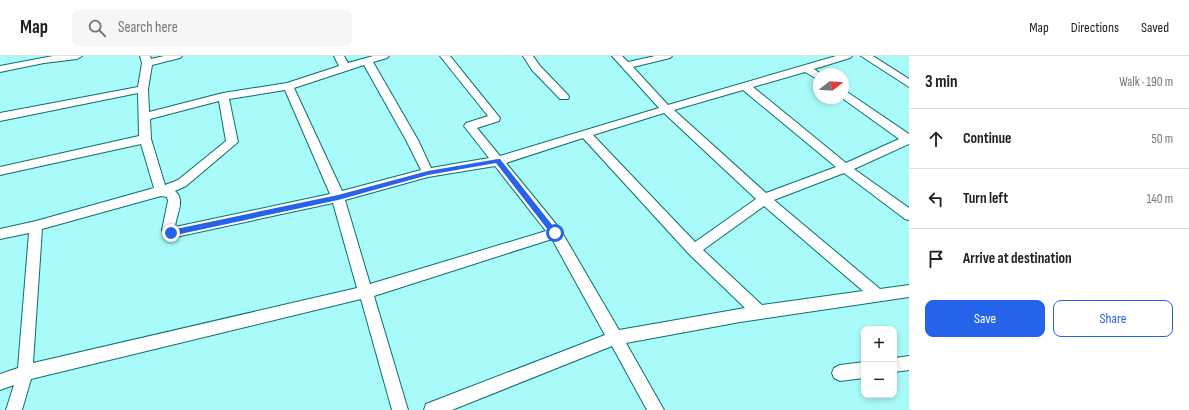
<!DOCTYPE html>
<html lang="en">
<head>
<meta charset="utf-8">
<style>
  body { margin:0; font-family:"Sofia Sans Condensed",sans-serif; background:#f6f6f6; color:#202124 }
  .controls { position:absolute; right:12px; bottom:12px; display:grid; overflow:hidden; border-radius:8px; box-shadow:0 2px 6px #0003 }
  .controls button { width:36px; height:36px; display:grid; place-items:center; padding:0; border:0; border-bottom:1px solid #e0e0e0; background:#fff; color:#202124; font:20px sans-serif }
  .compass { position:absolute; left:813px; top:12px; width:36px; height:36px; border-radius:50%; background:#fff; box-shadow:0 2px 6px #0003; rotate:73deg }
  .stop { position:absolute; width:12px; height:12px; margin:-9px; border:3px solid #2563eb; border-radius:50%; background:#fff }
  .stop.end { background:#2563eb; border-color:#fff; box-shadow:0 1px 4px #0008 }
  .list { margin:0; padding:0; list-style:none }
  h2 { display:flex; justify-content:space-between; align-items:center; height:52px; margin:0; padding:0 16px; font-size:17px }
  h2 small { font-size:13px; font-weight:400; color:#757577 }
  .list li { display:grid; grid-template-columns:26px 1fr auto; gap:12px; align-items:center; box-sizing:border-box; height:60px; padding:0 16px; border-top:1px solid #e0e0e0 }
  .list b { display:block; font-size:15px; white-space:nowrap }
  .list em { font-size:13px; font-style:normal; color:#757577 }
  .actions { display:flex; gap:8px; padding:12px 16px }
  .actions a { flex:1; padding:9px 0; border:1px solid #2563eb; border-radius:8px; text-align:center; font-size:14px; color:#2563eb }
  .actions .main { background:#2563eb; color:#fff }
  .icon { flex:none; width:22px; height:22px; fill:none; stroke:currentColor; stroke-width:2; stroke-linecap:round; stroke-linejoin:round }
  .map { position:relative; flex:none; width:909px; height:354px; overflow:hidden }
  header { display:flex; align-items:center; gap:24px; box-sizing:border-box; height:56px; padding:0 20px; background:#fff; border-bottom:1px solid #e0e0e0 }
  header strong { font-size:19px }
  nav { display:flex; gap:22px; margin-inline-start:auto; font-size:14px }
  .search { width:280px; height:36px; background:#f6f6f6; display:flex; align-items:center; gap:10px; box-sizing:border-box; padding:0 14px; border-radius:8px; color:#757577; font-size:15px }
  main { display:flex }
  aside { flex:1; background:#fff }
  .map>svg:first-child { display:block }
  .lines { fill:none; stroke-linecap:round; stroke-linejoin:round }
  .minor-casing { stroke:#0b6e6d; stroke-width:2 }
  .minor { fill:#fff; fill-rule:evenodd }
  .route { fill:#2563eb }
</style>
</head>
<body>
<header>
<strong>Map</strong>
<div class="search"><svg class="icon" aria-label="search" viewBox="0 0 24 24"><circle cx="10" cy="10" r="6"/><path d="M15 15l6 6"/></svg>Search here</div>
<nav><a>Map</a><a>Directions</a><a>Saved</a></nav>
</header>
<main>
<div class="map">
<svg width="909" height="354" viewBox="0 0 909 354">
  <rect width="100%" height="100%" fill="#a8fbf9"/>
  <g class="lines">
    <defs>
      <path id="minor" d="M 53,0 L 82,0 L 77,3 L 44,7 L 0,16 L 0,10 Z
        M 140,0 L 150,0 L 151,3 L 164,0 L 182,0 L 180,2 L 152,9 L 148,33 L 149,56 L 223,37 L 287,27 L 339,10 L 334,0 L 344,0 L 348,7 L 373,0 L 389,0 L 387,2 L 373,6 L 418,84 L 431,112 L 489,102 L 464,70 L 466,67 L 488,60 L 440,0 L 450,0 L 500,62 L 499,65 L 477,72 L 500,100 L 659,52 L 612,0 L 622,0 L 628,6 L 655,0 L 672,0 L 670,2 L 633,11 L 668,49 L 836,0 L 852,0 L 850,2 L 814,13 L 821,18 L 819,18 L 819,24 L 805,16 L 753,31 L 846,107 L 899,83 L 842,42 L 843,42 L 843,35 L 847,36 L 909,78 L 909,88 L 854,113 L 909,152 L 909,164 L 905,163 L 844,117 L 774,144 L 880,233 L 909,229 L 909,241 L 740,266 L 626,287 L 664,354 L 647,354 L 612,290 L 452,354 L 424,354 L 426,348 L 605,279 L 552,183 L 374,240 L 408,354 L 392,354 L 361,243 L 31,323 L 22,354 L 6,354 L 14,329 L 0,334 L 0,318 L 18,312 L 29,177 L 0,183 L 0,173 L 36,165 L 154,132 L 141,88 L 0,119 L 0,111 L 139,80 L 138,37 L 0,65 L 0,57 L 138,31 L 142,7 ZM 364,9 L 406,84 L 421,114 L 342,135 L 294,32 ZM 285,34 L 330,138 L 175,171 C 176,159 186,144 175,135 L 186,130 L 238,86 L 229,43 ZM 743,34 L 836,111 L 766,137 L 674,54 ZM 219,45 L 226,85 L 178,124 L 165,129 L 151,83 L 150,63 ZM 664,57 L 756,143 L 695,186 L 593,79 ZM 583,82 L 689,198 L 745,252 L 619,274 L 560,173 L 506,107 ZM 495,110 L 546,175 L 370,228 L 345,144 L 428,121 ZM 161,140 L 167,141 L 168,145 L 162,174 L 166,181 L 171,182 L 333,147 L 357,232 L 33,307 L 42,173 ZM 764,150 L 863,235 L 762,249 L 703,194 Z
        M 523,0 L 533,0 L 540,10 L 568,39 L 569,41 L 568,43 L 560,43 L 532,14 Z
        M 861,0 L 873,0 L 909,23 L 909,31 Z
        M 909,300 L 909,314 L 894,316 L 894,302 Z
        M 864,306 L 864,322 L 840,325 L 834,322 L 832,317 L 834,312 L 840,309 Z"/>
    </defs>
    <use href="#minor" class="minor-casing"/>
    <use href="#minor" class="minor"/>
  </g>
  <path class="route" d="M 498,103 L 500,103 L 557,175 L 557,179 L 552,179 L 496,107 L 428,119 L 338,144 L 171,180 L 168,177 L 171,174 L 338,139 L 428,115 Z"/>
</svg>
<div class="controls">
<button>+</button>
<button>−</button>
</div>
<svg class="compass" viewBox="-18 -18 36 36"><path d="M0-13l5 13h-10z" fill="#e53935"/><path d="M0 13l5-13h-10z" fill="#757577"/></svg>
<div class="stop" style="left:555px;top:177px"></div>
<div class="stop end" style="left:171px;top:177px"></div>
</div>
<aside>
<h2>3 min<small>Walk · 190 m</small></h2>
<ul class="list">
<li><svg class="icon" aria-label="ahead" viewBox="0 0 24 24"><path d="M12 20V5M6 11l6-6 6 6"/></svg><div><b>Continue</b></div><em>50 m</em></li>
<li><svg class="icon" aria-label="left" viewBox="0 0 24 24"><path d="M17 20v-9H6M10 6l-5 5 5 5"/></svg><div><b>Turn left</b></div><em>140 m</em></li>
<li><svg class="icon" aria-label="arrive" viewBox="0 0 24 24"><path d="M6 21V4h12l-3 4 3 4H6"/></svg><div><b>Arrive at destination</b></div></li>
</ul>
<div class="actions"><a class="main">Save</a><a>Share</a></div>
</aside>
</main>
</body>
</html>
